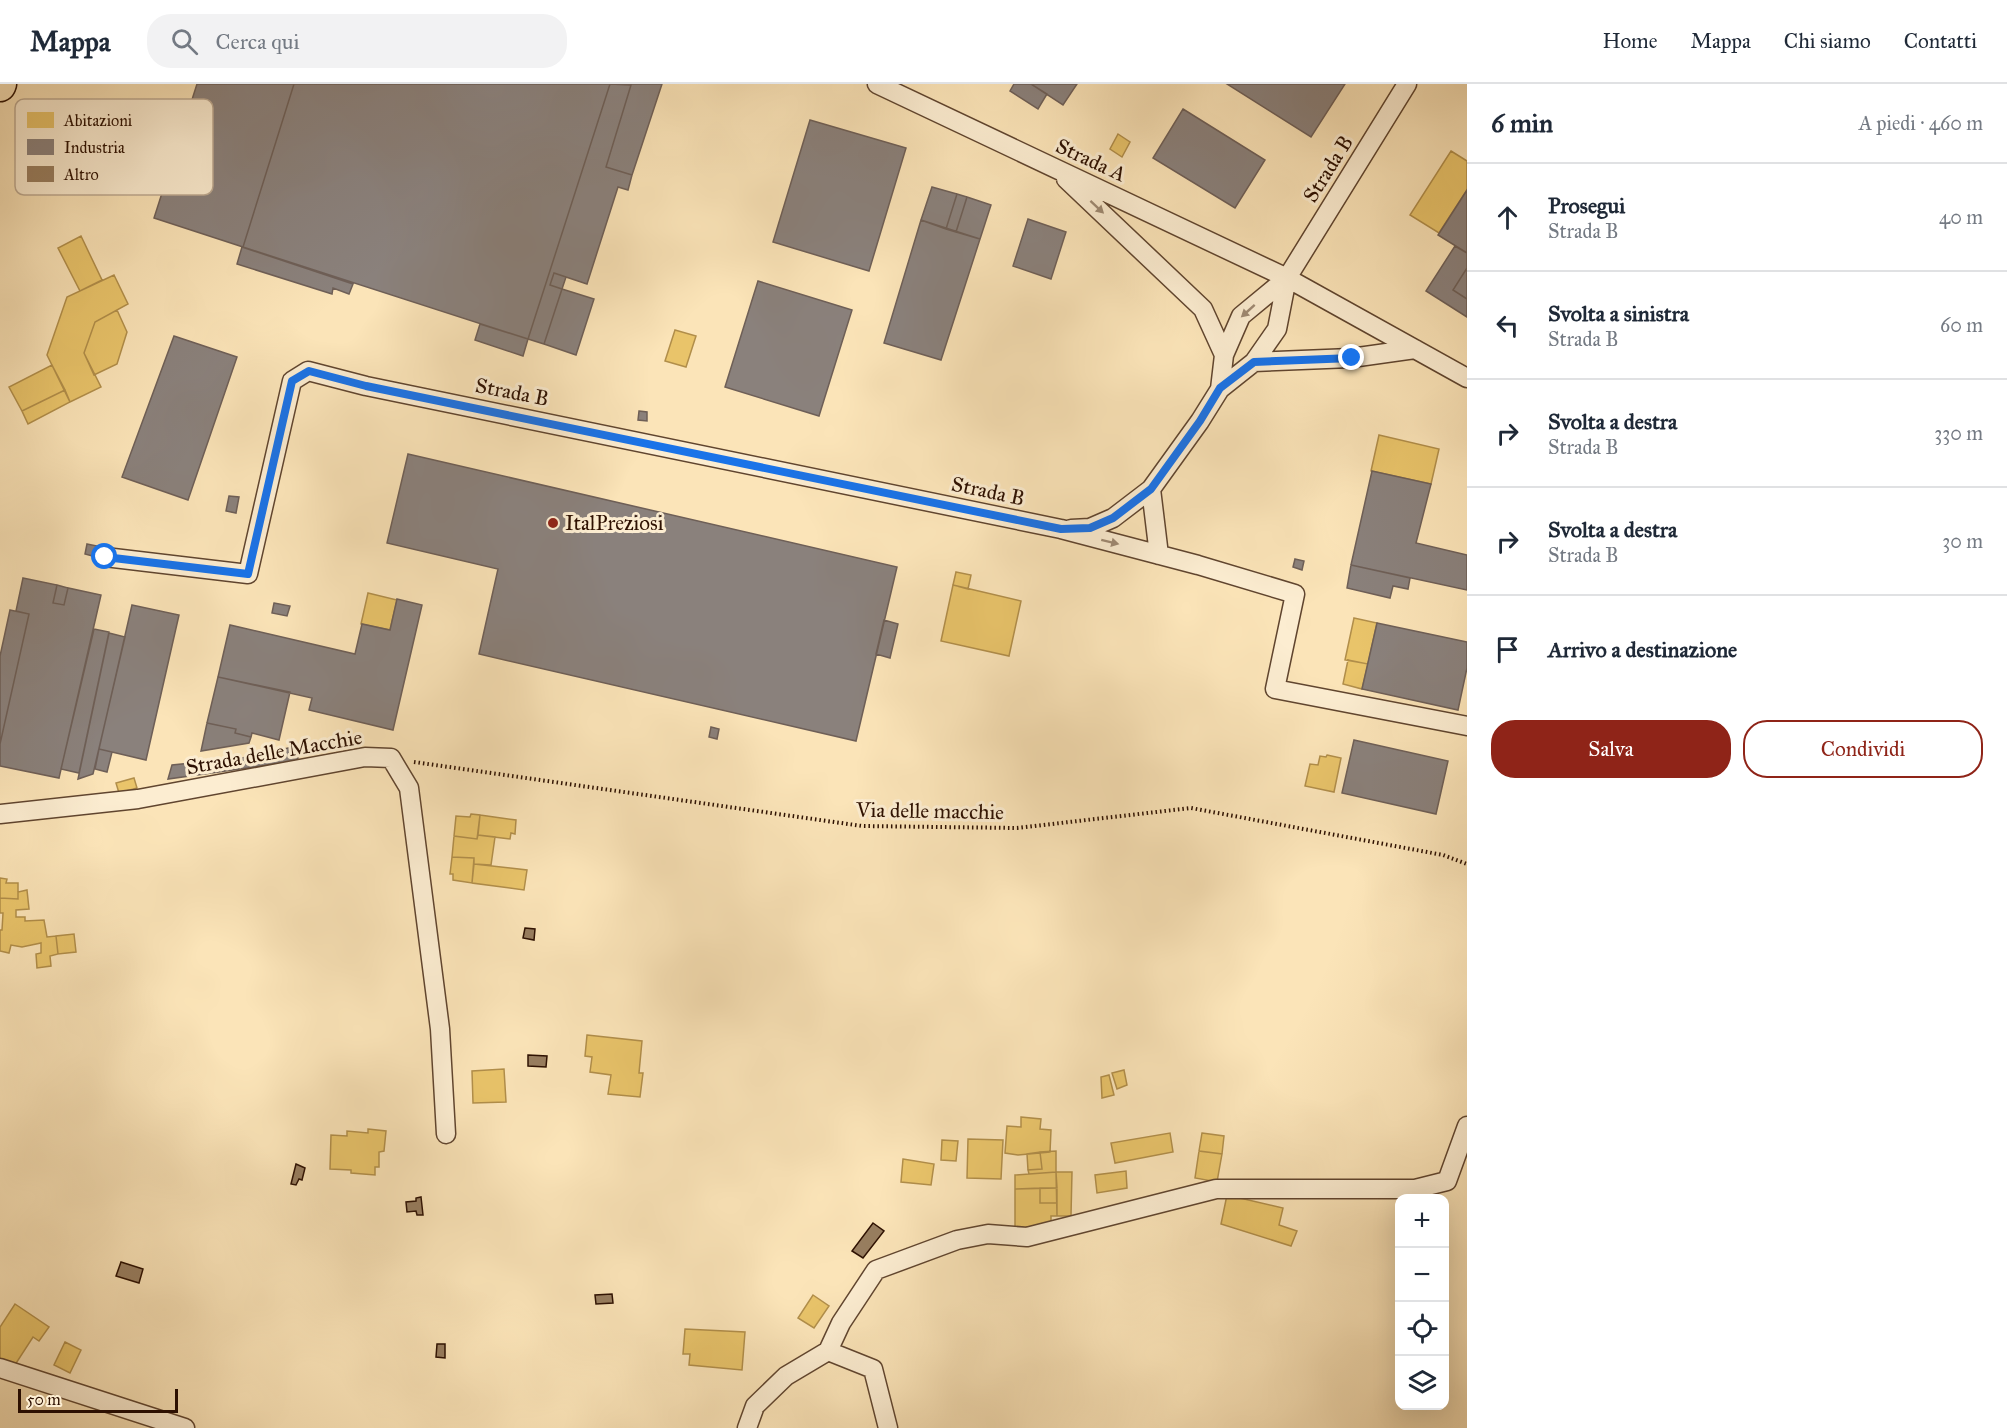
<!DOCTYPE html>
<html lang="it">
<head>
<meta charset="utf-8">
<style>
  body { margin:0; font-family:"IM FELL Great Primer",serif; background:#f2f2f3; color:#1f2937 }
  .controls { position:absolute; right:18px; bottom:18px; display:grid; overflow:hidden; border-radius:12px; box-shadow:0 6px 24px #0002 }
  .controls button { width:54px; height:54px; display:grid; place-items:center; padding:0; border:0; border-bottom:2px solid #e0e1e3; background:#fff; color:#1f2937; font:30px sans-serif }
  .scale { position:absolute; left:18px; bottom:15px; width:160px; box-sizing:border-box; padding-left:6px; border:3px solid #2d1001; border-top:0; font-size:16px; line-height:21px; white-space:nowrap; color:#2d1001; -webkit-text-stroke:4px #fcedd1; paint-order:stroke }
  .stop { position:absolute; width:18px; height:18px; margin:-14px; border:4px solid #1a73e8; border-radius:50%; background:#fff }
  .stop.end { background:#1a73e8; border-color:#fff; box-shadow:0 2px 6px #0008 }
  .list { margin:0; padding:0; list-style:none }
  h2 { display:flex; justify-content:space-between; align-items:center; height:78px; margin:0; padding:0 24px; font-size:26px }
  h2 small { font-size:20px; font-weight:400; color:#747a83 }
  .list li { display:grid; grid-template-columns:39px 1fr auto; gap:18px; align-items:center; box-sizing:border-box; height:108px; padding:0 24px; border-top:2px solid #e0e1e3 }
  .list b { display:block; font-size:22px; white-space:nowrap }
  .list p { margin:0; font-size:20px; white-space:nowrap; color:#747a83 }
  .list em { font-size:20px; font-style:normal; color:#747a83 }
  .actions { display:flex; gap:12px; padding:18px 24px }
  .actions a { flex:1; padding:14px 0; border:2px solid #8f2418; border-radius:24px; text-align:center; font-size:21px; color:#8f2418 }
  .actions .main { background:#8f2418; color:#fff }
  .icon { flex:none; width:33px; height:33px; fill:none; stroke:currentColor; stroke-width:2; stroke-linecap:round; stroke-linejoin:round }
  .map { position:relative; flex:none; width:1467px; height:1344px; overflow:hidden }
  header { display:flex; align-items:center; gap:36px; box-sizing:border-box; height:84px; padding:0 30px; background:#fff; border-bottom:2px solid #e0e1e3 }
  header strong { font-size:28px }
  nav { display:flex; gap:33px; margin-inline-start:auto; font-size:21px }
  .search { width:420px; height:54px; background:#f2f2f3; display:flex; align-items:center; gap:15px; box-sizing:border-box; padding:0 21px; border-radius:24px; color:#747a83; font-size:22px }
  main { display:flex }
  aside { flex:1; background:#fff }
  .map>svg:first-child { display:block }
  .homes { fill:#e9c46a; stroke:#b18e4a; stroke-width:1.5 }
  .industry { fill:#8a817c; stroke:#6e5f57; stroke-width:1.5 }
  .building { fill:#987e60; stroke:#2d1001; stroke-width:1.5 }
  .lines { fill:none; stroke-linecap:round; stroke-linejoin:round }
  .minor-casing { stroke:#60452f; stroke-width:21 }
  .primary-casing { stroke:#2d1001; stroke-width:33 }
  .path { stroke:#2d1001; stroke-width:4; stroke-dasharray:1.5 3; stroke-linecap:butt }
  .minor { stroke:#fcedd1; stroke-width:18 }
  .primary { stroke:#fbe4b8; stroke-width:30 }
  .oneway { fill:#9f8a73 }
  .route { stroke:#1a73e8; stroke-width:8 }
  .poi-dot { fill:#8f2418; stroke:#fcedd1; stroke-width:2 }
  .labels { text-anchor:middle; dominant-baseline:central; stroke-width:6; stroke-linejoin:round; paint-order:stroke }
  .street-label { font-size:21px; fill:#2d1001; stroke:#fcedd1 }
  .poi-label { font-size:21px; fill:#2d1001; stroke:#fcedd1; text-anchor:start }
  .key { fill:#fcedd1; stroke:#beab93; stroke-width:1.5 }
  .key-label { font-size:16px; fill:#2d1001 }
</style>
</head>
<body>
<header>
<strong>Mappa</strong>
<div class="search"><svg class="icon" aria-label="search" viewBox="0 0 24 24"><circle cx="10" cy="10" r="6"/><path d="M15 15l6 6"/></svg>Cerca qui</div>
<nav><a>Home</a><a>Mappa</a><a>Chi siamo</a><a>Contatti</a></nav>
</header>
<main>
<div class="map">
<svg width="1467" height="1344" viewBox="0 0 1467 1344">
  <rect width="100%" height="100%" fill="#fbe4b8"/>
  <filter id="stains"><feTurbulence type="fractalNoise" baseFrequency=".00333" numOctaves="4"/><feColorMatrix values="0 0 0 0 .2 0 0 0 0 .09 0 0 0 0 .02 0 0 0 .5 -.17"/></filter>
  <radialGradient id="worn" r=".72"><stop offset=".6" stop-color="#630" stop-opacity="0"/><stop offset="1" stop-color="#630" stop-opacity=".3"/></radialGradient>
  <path class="homes" d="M 1118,50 L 1130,58 L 1122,73 L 1110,65 Z
    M 1451,67 L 1467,77 L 1467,106 L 1439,149 L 1410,131 Z
    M 81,152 L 102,196 L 80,207 L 58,164 Z
    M 114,191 L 128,220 L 95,238 L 84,269 L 101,303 L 70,318 L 47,271 L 67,213 Z
    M 117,226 L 127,248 L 117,280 L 94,291 L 84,269 L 95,238 Z
    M 675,246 L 696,252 L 686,283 L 665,277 Z
    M 52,281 L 65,306 L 22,327 L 9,303 Z
    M 65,306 L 70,318 L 28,340 L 22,327 Z
    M 1379,351 L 1439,365 L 1431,400 L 1371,387 Z
    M 956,488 L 971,491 L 968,505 L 953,501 Z
    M 953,501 L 1021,517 L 1009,572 L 941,557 Z
    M 368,509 L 397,516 L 390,546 L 361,540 Z
    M 1354,534 L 1377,539 L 1368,580 L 1345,576 Z
    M 1348,576 L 1368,580 L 1362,605 L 1343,600 Z
    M 1327,671 L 1341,674 L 1334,708 L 1305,702 L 1310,680 L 1318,681 L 1320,672 L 1326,673 Z
    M 134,694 L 137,704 L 119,709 L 116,699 Z
    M 471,730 L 480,731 L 477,755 L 454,752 L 456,732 L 470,733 Z
    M 480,731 L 516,736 L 515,750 L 511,749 L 510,755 L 478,751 Z
    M 478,751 L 495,753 L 491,781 L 474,780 L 474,774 L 452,773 L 454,752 L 477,755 Z
    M 452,773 L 474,774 L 472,799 L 453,796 L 453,790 L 450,790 Z
    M 474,780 L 527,786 L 524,806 L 472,799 Z
    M 0,794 L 7,795 L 6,799 L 18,799 L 18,815 L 0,814 Z
    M 27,806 L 29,825 L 16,826 L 16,833 L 25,833 L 25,837 L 44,836 L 47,853 L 56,852 L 58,870 L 50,872 L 51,882 L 37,884 L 36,870 L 41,869 L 41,859 L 22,863 L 11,861 L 9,869 L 0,867 L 0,846 L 2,846 L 3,829 L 0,829 L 0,814 L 18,815 L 18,808 Z
    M 74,850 L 76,868 L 58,870 L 56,852 Z
    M 587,951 L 642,957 L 639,989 L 643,989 L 640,1013 L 608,1010 L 611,991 L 590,988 L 592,973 L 585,972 Z
    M 504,985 L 506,1018 L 473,1019 L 472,987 Z
    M 1124,986 L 1127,1001 L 1117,1005 L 1112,989 Z
    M 1109,991 L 1114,1011 L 1102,1014 L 1101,993 Z
    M 1021,1033 L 1041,1035 L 1040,1045 L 1051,1046 L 1050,1068 L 1018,1071 L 1005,1069 L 1007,1042 L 1021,1043 Z
    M 368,1045 L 386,1047 L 384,1067 L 379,1068 L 379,1083 L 375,1083 L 375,1091 L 351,1089 L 351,1086 L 330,1085 L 331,1051 L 347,1052 L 347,1047 L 368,1049 Z
    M 1170,1049 L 1173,1068 L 1115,1079 L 1111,1059 Z
    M 1202,1049 L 1224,1052 L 1222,1070 L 1199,1067 Z
    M 968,1055 L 1003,1056 L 1001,1095 L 967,1094 Z
    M 942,1056 L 958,1057 L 956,1077 L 941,1076 Z
    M 1056,1067 L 1056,1088 L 1029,1090 L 1028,1086 L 1042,1085 L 1040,1068 Z
    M 1199,1067 L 1222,1070 L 1217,1098 L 1195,1094 Z
    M 1040,1068 L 1042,1085 L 1028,1086 L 1027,1070 Z
    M 903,1075 L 934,1080 L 931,1101 L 901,1098 Z
    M 1126,1087 L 1127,1104 L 1097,1109 L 1095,1091 Z
    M 1056,1088 L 1057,1104 L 1015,1105 L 1015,1091 Z
    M 1056,1088 L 1072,1088 L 1071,1132 L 1057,1132 Z
    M 1040,1104 L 1057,1104 L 1057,1119 L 1040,1119 Z
    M 1040,1104 L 1040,1119 L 1057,1119 L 1057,1132 L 1051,1132 L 1051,1143 L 1015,1144 L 1015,1105 Z
    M 1227,1111 L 1283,1124 L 1279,1141 L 1297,1147 L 1291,1162 L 1221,1140 Z
    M 813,1211 L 829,1222 L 814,1244 L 798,1234 Z
    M 15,1220 L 49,1243 L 39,1257 L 33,1253 L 13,1284 L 0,1276 L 0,1243 Z
    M 685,1245 L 745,1248 L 742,1286 L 689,1281 L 690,1270 L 683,1270 Z
    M 65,1258 L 81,1266 L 70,1289 L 54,1281 Z"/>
  <path class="industry" d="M 197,0 L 294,0 L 243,163 L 154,134 Z
    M 294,0 L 610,0 L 528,255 L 243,163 Z
    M 610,0 L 631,1 L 606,83 L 632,91 L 628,106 L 618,103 L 587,200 L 554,189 L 550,201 L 562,205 L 544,260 L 528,255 Z
    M 627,0 L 662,0 L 632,91 L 606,83 L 631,1 Z
    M 1014,0 L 1031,0 L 1047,10 L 1038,25 L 1010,7 Z
    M 1031,0 L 1077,0 L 1063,21 Z
    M 1227,0 L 1345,0 L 1311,53 Z
    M 1183,25 L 1265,76 L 1235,124 L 1153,74 Z
    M 810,36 L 906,64 L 869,187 L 773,158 Z
    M 932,103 L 957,110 L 946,145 L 921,136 Z
    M 1467,106 L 1467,169 L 1438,151 Z
    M 957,110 L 967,113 L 956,148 L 946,145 Z
    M 967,113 L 991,121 L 980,155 L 956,148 Z
    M 1028,135 L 1066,148 L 1051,195 L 1013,182 Z
    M 921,136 L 980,155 L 941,276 L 884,259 Z
    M 1455,162 L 1467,169 L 1467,184 L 1453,206 L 1467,215 L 1467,233 L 1426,207 Z
    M 242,163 L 353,200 L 349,210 L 333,204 L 332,210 L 237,180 Z
    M 1467,184 L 1467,215 L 1453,206 Z
    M 554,189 L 566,193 L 562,205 L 550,201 Z
    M 758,197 L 852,226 L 819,332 L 725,303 Z
    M 562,205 L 594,215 L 576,271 L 544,260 Z
    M 480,240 L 528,255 L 523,272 L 475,256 Z
    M 174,252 L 237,273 L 188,416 L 122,393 Z
    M 639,327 L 647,328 L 647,337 L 638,336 Z
    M 408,370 L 897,483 L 856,657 L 479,570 L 498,485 L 387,459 Z
    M 1372,387 L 1431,400 L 1416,459 L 1467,471 L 1467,506 L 1351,481 Z
    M 229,412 L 239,413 L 236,429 L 226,427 Z
    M 87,460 L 102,463 L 100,474 L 85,470 Z
    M 1295,475 L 1304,477 L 1302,486 L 1293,483 Z
    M 1351,481 L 1410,494 L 1408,505 L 1393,502 L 1390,514 L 1347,504 Z
    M 23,494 L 57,501 L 53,519 L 64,521 L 68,504 L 101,511 L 59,694 L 0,682 L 0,660 L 29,530 L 16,527 Z
    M 57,501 L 68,504 L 64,521 L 53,519 Z
    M 397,515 L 422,521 L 393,646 L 309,626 L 312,614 L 218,593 L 230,541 L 355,570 L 362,540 L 390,546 Z
    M 274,519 L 290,522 L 287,532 L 272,529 Z
    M 132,521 L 179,531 L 146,676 L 99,665 Z
    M 10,526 L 29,530 L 0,660 L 0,572 Z
    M 884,536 L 898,540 L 890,574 L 876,570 Z
    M 1377,539 L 1467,558 L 1467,584 L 1458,626 L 1362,605 Z
    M 94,545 L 109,548 L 79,689 L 61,685 Z
    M 109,549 L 125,553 L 93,690 L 78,695 Z
    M 218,593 L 290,608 L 279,656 L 252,649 L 251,653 L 235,649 L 236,645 L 207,639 Z
    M 207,639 L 236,645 L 235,649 L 251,653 L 249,659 L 201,667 Z
    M 711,643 L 719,645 L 717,655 L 709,653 Z
    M 1354,656 L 1448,677 L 1436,730 L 1342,709 Z
    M 297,662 L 298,677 L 168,695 L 172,681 L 250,673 Z
    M 99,665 L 112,668 L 107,688 L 95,685 Z"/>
  <path class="building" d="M 525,844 L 535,845 L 534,856 L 523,854 Z
    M 528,971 L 547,972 L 546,983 L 528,982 Z
    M 296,1080 L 305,1084 L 302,1096 L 299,1095 L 296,1101 L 291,1100 Z
    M 421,1113 L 423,1131 L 417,1131 L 416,1127 L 407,1128 L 406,1118 L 416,1117 L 416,1114 Z
    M 873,1139 L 884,1147 L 863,1174 L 852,1167 Z
    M 121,1178 L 143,1185 L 139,1199 L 116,1192 Z
    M 612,1210 L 613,1219 L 596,1220 L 595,1211 Z
    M 437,1260 L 445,1260 L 445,1274 L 436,1273 Z"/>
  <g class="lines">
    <defs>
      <path id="minor" d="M 877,0 L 1287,194 L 1467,294
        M 1066,95 L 1203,225 L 1224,271
        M 1254,278 L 1351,274 L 1415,265
        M 1220,305 L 1224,271 L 1241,232 L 1287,194 L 1407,0
        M 1151,405 L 1159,471
        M 1071,445 L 1090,444 L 1113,434 L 1151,405 L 1200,337 L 1220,305 L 1254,278 L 1277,245 L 1287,194
        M 105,473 L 248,490 L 292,297 L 308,287 L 366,302 L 1061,445 L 1198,481 L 1295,510 L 1275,605 L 1467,642
        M 0,730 L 138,715 L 365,673 L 391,674 L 409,704 L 440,945 L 446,1050
        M 0,1284 L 185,1344
        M 747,1344 L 755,1322 L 786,1292 L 828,1267
        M 888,1344 L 873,1285 L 828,1267 L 841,1239 L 876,1186 L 957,1156 L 988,1150 L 1027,1153 L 1216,1105 L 1415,1105 L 1447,1097 L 1467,1042"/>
      <path id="primary" d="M 0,2 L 1,0"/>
    </defs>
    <use href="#minor" class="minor-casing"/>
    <use href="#primary" class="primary-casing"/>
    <path class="path" d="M 414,678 L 862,742 L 1017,744 L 1191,724 L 1443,771 L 1467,780"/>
    <use href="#minor" class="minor"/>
    <use href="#primary" class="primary"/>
  </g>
  <defs><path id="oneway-solid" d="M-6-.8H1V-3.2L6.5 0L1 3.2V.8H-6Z" transform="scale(1.5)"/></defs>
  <g class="oneway">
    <use href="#oneway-solid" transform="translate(1097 123) rotate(43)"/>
    <use href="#oneway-solid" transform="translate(1248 227) rotate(138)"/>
    <use href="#oneway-solid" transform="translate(1110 458) rotate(14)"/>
  </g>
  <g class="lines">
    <path class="route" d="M 105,473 L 248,490 L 292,297 L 309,287 L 366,302 L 1061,445 L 1090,444 L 1113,434 L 1151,405 L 1200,337 L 1220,304 L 1254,278 L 1352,274"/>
  </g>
  <circle class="poi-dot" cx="553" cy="439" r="6"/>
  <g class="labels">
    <g class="street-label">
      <text transform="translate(1091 76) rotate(25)">Strada A</text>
      <text transform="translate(1328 85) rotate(-58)">Strada B</text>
      <text transform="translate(512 308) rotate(11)">Strada B</text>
      <text transform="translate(988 407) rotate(12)">Strada B</text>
      <text transform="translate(274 668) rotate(-10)">Strada delle Macchie</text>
      <text transform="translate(930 727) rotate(1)">Via delle macchie</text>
    </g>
    <g class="poi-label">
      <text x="565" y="439">ItalPreziosi</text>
    </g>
  </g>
  <rect x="15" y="15" width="198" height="96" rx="9" class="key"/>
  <rect x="27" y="28" width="27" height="16" fill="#e9c46a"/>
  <rect x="27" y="55" width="27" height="16" fill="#8a817c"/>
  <rect x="27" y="82" width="27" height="16" fill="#987e60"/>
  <g class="key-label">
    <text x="64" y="42">Abitazioni</text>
    <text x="64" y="69">Industria</text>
    <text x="64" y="96">Altro</text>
  </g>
  <rect width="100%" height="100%" filter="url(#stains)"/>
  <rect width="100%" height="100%" fill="url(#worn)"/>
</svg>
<div class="controls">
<button>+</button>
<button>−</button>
<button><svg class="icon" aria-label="locate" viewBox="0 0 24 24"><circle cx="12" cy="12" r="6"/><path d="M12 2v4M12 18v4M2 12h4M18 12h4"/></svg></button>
<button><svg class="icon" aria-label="layers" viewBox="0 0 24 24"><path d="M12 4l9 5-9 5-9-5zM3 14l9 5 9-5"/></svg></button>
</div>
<div class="scale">50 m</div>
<div class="stop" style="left:105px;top:473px"></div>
<div class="stop end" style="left:1352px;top:274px"></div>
</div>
<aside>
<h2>6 min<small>A piedi · 460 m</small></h2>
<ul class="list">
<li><svg class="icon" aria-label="ahead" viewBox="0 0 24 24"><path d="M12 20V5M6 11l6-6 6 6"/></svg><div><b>Prosegui</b><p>Strada B</p></div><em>40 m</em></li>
<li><svg class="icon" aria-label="left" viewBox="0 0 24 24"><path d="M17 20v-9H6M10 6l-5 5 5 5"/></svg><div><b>Svolta a sinistra</b><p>Strada B</p></div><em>60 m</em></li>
<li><svg class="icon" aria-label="right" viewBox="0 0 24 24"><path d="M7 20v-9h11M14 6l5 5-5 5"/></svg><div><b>Svolta a destra</b><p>Strada B</p></div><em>330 m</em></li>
<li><svg class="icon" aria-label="right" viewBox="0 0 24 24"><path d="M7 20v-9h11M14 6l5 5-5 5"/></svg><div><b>Svolta a destra</b><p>Strada B</p></div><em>30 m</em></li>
<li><svg class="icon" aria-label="arrive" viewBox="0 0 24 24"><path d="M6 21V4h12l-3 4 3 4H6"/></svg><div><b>Arrivo a destinazione</b></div></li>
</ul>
<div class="actions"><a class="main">Salva</a><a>Condividi</a></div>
</aside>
</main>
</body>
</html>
